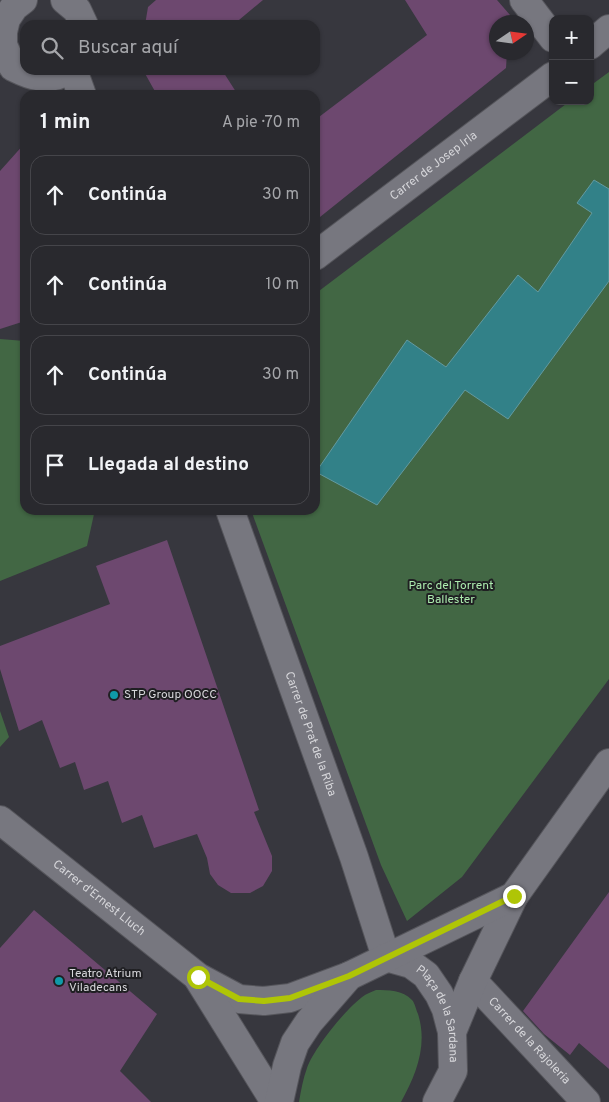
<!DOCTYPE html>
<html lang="es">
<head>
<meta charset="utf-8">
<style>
  body { margin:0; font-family:Overpass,sans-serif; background:#313136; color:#f1f3f6 }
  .controls { position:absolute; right:15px; top:15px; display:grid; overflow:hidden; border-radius:10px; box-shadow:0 1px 4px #0004 }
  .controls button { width:45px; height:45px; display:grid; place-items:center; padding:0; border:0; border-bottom:1px solid #45454a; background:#29292e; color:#f1f3f6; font:25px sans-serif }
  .compass { position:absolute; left:489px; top:15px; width:45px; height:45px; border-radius:50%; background:#29292e; box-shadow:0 1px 4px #0004; rotate:77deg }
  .stop { position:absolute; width:15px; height:15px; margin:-11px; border:4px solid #afc506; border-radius:50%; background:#fff }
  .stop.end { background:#afc506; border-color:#fff; box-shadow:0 1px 5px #0008 }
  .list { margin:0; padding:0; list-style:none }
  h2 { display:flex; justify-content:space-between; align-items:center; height:65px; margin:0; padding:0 20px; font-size:21px }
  h2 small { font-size:16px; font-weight:400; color:#a5a6aa }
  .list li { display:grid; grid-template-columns:32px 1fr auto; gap:15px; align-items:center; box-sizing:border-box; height:80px; margin:0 10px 10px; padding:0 10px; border:1px solid #45454a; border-radius:15px }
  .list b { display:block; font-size:19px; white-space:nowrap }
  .list em { font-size:16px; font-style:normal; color:#a5a6aa }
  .icon { flex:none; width:28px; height:28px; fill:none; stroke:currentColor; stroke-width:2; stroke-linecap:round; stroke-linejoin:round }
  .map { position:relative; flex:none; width:609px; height:1102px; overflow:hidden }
  .search { position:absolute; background:#29292e; box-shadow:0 1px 4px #0004; left:20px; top:20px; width:300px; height:55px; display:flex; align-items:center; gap:12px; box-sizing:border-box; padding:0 18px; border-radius:15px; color:#a5a6aa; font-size:19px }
  .panel { position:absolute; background:#29292e; box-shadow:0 1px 4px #0004; left:20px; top:90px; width:300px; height:425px; border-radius:15px }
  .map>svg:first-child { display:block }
  .green { fill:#426744 }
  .water { fill:#328188; stroke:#639aa1 }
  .building { fill:#6d486f }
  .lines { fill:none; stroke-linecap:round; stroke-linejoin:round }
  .minor-casing { stroke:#55555b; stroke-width:30 }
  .minor { stroke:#77777f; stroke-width:28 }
  .route { stroke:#afc506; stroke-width:6 }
  .culture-dot { fill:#0f9aa8; stroke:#1f1f22; stroke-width:2 }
  .labels { text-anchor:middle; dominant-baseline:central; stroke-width:4; stroke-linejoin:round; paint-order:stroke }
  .street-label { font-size:12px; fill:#d6d6da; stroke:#1f1f22 }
  .park-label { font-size:12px; fill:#adedaf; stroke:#1f1f22 }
  .poi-label { font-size:12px; fill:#d6d6da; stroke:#1f1f22; text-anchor:start }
</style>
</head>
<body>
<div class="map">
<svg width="609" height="1102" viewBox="0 0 609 1102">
  <rect width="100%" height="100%" fill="#37373e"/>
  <path class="green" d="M 609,72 L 609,679 L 462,877 L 407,921 L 381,865 L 251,510 L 315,510 L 315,294 L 570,101 L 590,101 L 590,86 Z
    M 0,339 L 25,341 L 25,510 L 93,510 L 94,514 L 87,546 L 0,581 Z
    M 0,711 L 9,737 L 0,747 Z
    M 376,990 C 388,990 403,990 412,1000 C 415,1003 416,1010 418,1014 C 428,1045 416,1075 401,1102 L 299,1102 C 301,1090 303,1079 307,1068 C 314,1048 348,1006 365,995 C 368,993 372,992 376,990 Z"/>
  <path class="water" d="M 594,180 L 609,189 L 609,281 L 508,419 L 465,390 L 377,505 L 316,472 L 407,340 L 446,367 L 518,275 L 538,292 L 592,213 L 577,203 Z"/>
  <path class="building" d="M 156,0 L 263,0 L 233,25 L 145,25 L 148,7 Z
    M 405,0 L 497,0 L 510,15 L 509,22 L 496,22 L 496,52 L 507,52 L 506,68 L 315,221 L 315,120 L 427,35 Z
    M 143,70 L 222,70 L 238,95 L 157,95 Z
    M 25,143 L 25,321 L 0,329 L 0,171 Z
    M 167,540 L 259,810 L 254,812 L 272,856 L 272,871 L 263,886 L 250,893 L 231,893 L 218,885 L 210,874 L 207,858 L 197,834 L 154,848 L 142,815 L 122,823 L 108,781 L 84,790 L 75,762 L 60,768 L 42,720 L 19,731 L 0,669 L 0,646 L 110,604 L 96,566 Z
    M 609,892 L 609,1069 L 579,1043 L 570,1055 L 544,1034 L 523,1011 Z
    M 34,910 L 157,1014 L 120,1071 L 151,1102 L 0,1102 L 0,948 Z"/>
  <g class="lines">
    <defs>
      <g id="minor">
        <path d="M 23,0 L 14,7 L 6,19 L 3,32 L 3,45 L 13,67 C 31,76 49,83 68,70"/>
        <path d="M 65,0 L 77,10 L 84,25"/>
        <path d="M 524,0 L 553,38"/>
        <path d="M 590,45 L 609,29"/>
        <path d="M 73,70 L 82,95"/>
        <path id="s1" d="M 315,256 L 553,76"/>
        <path id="s2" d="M 230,510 L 354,857 L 386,957"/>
        <path id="s3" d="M 0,820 L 198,977 L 239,999 L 264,1001 L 290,998 L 349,976"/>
        <path id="s4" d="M 386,957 L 411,964 L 426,975 L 439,994 L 446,1009 L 452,1032 L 453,1071 L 437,1102"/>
        <path d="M 198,978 L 275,1102"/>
        <path id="s5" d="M 473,981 L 586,1102"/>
        <path d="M 452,1032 L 473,981 L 514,896 L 609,763"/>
        <path d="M 279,1102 L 287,1066 L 295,1043 L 309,1022 L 349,976 L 514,896"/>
      </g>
    </defs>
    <use href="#minor" class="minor-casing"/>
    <use href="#minor" class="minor"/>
  </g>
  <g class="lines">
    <path class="route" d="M 198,977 L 239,999 L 264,1001 L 290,998 L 349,976 L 514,896"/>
  </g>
  <g class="culture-dot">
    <circle cx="114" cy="695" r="5"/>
    <circle cx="59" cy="981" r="5"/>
  </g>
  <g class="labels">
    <g class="street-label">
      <text stroke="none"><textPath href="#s1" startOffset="149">Carrer de Josep Irla</textPath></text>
      <text stroke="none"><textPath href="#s2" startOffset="238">Carrer de Prat de la Riba</textPath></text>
      <text stroke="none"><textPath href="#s3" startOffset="126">Carrer d'Ernest Lluch</textPath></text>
      <text stroke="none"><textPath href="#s4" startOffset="86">Plaça de la Sardana</textPath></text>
      <text stroke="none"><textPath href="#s5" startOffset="82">Carrer de la Rajoleria</textPath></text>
    </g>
    <g class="park-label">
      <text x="451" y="586">Parc del Torrent<tspan x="451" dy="14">Ballester</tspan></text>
    </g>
    <g class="poi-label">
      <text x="124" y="695">STP Group OOCC</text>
      <text x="69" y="974">Teatro Atrium<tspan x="69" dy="14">Viladecans</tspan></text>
    </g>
  </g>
</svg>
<div class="controls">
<button>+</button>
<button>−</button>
</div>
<svg class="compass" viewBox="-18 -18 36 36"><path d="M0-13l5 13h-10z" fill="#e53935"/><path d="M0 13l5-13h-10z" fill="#a5a6aa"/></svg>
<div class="stop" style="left:198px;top:977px"></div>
<div class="stop end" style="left:514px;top:896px"></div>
<div class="search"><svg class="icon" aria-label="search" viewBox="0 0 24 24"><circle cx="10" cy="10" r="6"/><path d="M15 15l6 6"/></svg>Buscar aquí</div>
<section class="panel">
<h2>1 min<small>A pie · 70 m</small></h2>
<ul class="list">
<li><svg class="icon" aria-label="ahead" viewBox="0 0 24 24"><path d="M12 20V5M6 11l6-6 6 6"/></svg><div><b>Continúa</b></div><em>30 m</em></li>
<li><svg class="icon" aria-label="ahead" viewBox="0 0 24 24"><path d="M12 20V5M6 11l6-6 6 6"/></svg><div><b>Continúa</b></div><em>10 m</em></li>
<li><svg class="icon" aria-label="ahead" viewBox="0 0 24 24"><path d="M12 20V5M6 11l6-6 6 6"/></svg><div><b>Continúa</b></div><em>30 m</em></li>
<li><svg class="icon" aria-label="arrive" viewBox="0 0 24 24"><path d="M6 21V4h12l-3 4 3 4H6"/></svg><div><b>Llegada al destino</b></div></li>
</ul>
</section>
</div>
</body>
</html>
